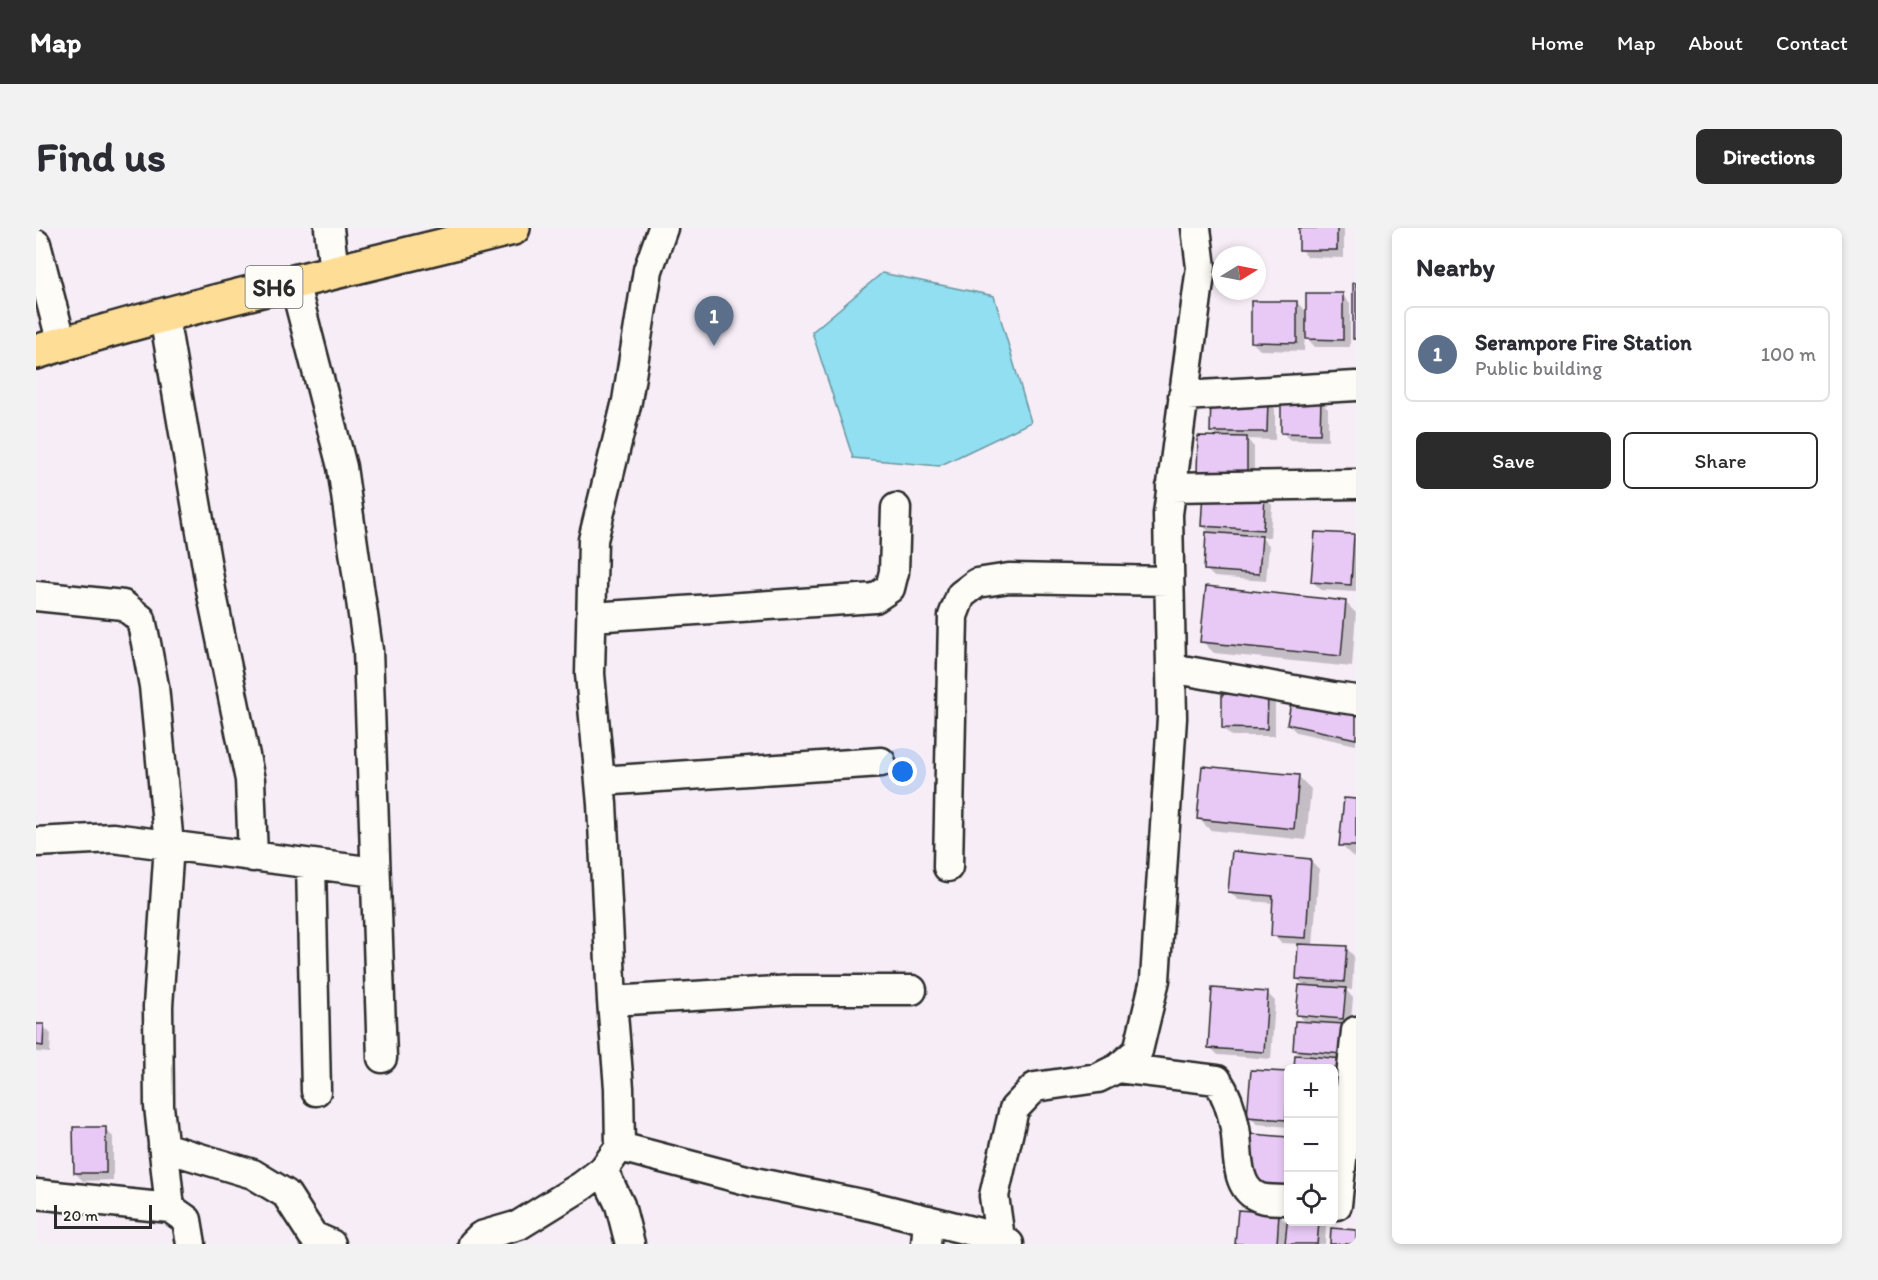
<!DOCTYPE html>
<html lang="en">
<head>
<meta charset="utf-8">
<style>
  body { margin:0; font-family:Itim,sans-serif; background:#f2f2f3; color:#2b2b33 }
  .controls { position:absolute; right:18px; bottom:18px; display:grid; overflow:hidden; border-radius:9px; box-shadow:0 3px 9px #0003 }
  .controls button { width:54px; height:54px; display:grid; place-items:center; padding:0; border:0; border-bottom:2px solid #e1e1e2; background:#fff; color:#2b2b33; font:30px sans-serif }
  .compass { position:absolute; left:1176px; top:18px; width:54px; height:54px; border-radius:50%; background:#fff; box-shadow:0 3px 9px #0003; rotate:80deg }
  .scale { position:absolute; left:18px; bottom:15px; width:98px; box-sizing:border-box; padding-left:6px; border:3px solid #2b2b2b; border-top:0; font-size:16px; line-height:21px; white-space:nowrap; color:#2b2b2b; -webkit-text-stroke:4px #fdfcf7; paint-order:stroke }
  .you { position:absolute; left:867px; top:544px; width:21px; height:21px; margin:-15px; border:4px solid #fff; border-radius:50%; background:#1a73e8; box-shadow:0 0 0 9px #1a73e833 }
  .badge { display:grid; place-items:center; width:39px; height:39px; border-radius:50%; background:#2b2b2b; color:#fff; font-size:20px; font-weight:700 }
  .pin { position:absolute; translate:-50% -50px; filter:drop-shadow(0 2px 3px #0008) }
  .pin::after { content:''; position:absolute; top:32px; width:21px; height:18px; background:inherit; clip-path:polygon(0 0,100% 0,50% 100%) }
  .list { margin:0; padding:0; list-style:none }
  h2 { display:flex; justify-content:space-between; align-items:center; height:78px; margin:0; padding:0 24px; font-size:26px }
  h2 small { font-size:20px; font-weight:400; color:#7c7c81 }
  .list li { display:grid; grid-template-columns:39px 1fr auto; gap:18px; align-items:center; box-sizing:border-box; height:96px; margin:0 12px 12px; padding:0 12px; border:2px solid #e1e1e2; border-radius:9px }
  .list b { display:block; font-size:22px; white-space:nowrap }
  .list p { margin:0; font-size:20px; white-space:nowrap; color:#7c7c81 }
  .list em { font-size:20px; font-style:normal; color:#7c7c81 }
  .actions { display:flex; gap:12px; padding:18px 24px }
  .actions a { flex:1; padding:14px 0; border:2px solid #2b2b2b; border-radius:9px; text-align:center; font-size:21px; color:#2b2b2b }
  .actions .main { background:#2b2b2b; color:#fff }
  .icon { flex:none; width:33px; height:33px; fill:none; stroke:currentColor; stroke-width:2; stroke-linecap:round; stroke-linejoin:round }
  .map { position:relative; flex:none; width:1320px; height:1016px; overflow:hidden; border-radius:9px }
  header { display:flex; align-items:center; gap:36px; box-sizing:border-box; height:84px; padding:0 30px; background:#2b2b2b; color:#fff }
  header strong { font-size:28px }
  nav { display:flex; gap:33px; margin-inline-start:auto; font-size:21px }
  .intro { display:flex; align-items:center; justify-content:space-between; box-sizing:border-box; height:144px; padding:0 36px }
  h1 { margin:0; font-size:42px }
  .button { padding:15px 27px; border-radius:9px; background:#2b2b2b; color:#fff; font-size:21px; font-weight:700 }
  main { display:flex; gap:36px; padding:0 36px }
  aside { flex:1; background:#fff; border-radius:9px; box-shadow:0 3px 9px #0003 }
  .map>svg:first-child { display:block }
  .water { fill:#92dff1; stroke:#6997a2; stroke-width:1.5 }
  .shadow { fill:#0003 }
  .building { fill:#e8c9f6; stroke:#2b2b2b; stroke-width:1.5 }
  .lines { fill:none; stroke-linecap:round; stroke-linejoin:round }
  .street-casing { stroke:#2b2b2b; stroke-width:33 }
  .primary-casing { stroke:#2b2b2b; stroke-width:38 }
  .street { stroke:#fdfcf7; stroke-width:28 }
  .primary { stroke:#fedd96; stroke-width:33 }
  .labels { text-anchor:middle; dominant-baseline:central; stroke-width:6; stroke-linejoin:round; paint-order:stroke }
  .shield { fill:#fdfcf7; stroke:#6a6a68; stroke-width:1.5 }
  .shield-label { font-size:24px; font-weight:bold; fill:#2b2b2b }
</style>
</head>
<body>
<header>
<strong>Map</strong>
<nav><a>Home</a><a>Map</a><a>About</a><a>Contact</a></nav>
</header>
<div class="intro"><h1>Find us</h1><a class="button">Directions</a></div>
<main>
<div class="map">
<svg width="1320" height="1016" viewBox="0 0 1320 1016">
  <rect width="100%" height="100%" fill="#f7edf7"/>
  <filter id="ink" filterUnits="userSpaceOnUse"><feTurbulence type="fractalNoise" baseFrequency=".0167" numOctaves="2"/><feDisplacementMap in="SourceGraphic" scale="12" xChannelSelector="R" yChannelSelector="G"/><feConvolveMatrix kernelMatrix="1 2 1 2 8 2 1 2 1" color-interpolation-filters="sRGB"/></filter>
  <g filter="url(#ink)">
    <path class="water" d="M 846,45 L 958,68 L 995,194 L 903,238 L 817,230 L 776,104 Z"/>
    <path class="shadow" d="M 1264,0 L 1308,0 L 1308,30 L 1272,29 L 1264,21 Z
      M 1306,67 L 1314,75 L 1314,119 L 1279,119 L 1269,108 L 1268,123 L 1224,122 L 1216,114 L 1261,75 L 1272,85 Z
      M 1231,173 L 1239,181 L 1239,212 L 1211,211 L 1218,219 L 1218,255 L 1176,203 Z
      M 1284,173 L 1292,181 L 1292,213 L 1254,212 L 1246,204 Z
      M 1228,269 L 1236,277 L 1234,309 L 1224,309 L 1233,317 L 1230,353 L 1178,349 L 1170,341 L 1175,306 L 1166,297 Z
      M 1317,308 L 1320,311 L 1320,364 L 1285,362 L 1277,354 Z
      M 1309,374 L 1320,385 L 1316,439 L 1178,425 L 1166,413 Z
      M 1231,468 L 1239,476 L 1239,508 L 1195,508 L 1187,500 Z
      M 1320,484 L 1320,517 L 1260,504 L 1252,496 Z
      M 1263,549 L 1275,561 L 1270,612 L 1174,602 L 1162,590 Z
      M 1320,572 L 1320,629 L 1317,629 L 1305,617 Z
      M 1275,633 L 1283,641 L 1277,718 L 1310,720 L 1318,728 L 1316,762 L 1309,761 L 1317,770 L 1298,976 L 1298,840 L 1260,840 L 1260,829 L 1265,829 L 1258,822 L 1270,795 L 1262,787 L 1270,759 L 1261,751 L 1264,716 L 1245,715 L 1237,707 L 1238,675 L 1202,672 L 1194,664 Z
      M 1231,765 L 1239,773 L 1235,831 L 1182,827 L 1174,819 Z
      M 0,797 L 7,798 L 15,806 L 14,825 L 0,824 Z
      M 1216,844 L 1252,846 L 1252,899 L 1221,896 L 1213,888 Z
      M 69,901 L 77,909 L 77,952 L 47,953 L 39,945 Z
      M 1217,908 L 1252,910 L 1252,968 Z
      M 1243,987 L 1252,996 L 1253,994 L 1286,994 L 1290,998 L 1289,1016 L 1201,1016 Z"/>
    <path class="building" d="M 1263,0 L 1301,0 L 1301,22 L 1263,22 Z
      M 1317,55 L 1320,55 L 1320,111 L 1317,111 Z
      M 1270,65 L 1307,65 L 1307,112 L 1270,111 Z
      M 1215,73 L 1261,73 L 1261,115 L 1215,114 Z
      M 1175,171 L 1232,172 L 1231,204 L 1174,204 Z
      M 1245,171 L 1285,172 L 1284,206 L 1245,205 Z
      M 1162,208 L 1211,209 L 1211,248 L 1161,247 Z
      M 1167,263 L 1229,267 L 1227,302 L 1165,298 Z
      M 1170,304 L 1226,308 L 1223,346 L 1168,342 Z
      M 1279,304 L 1318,306 L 1315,357 L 1275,354 Z
      M 1170,358 L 1310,373 L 1305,428 L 1164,414 Z
      M 1186,466 L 1232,466 L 1231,501 L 1186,500 Z
      M 1256,469 L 1320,483 L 1320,511 L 1251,496 Z
      M 1166,538 L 1263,547 L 1258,601 L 1161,591 Z
      M 1308,570 L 1320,571 L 1320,618 L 1303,618 Z
      M 1196,623 L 1275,631 L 1270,710 L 1235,708 L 1237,668 L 1192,664 Z
      M 1262,716 L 1311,718 L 1308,754 L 1260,751 Z
      M 1263,757 L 1310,760 L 1307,791 L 1260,787 Z
      M 1176,760 L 1232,764 L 1228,824 L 1172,820 Z
      M 1259,793 L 1309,796 L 1307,826 L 1257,822 Z
      M 0,796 L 8,796 L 7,818 L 0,817 Z
      M 1259,827 L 1308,831 L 1306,861 L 1298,861 L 1298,840 L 1258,840 Z
      M 1215,842 L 1252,844 L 1250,892 L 1211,889 Z
      M 37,899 L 70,899 L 70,945 L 38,945 Z
      M 1216,906 L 1252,909 L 1252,961 L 1213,958 Z
      M 1202,982 L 1243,985 L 1241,1016 L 1199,1016 Z
      M 1252,986 L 1252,994 L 1283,994 L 1281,1016 L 1249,1016 Z
      M 1295,1000 L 1320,1002 L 1320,1016 L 1294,1016 Z"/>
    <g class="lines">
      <defs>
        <path id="street" d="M 293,0 L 298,44
          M 0,16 L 26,116
          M 258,54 L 306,239 L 332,422 L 346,830
          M 128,88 L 175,362 L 214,552 L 217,629
          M 1147,168 L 1320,158
          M 1135,259 L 1320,256
          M 0,368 L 87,377 L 105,391 L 110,415 L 118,458 L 133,617 L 122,778 L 123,878 L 134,980
          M 556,389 L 839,370 L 854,360 L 858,344 L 860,280
          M 1135,440 L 1297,469 L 1320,472
          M 564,553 L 845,534
          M 0,614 L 77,610 L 339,644
          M 275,636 L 280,863
          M 912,639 L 917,388 L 925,367 L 941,355 L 973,350 L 1133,353
          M 576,773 L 757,762 L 876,762
          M 1082,840 L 1181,852 C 1191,867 1196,883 1199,900 C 1203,921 1198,957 1220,968 C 1228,973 1243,971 1252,972
          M 127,919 L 217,946 L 250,966 L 277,1008 L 295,1016
          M 584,919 L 718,954 L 835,978 L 964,1010
          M 567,942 L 584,977 L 594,1016
          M 0,966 L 134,980 L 151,992 L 155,1016
          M 1301,977 L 1320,803
          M 437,1016 L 445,1008 L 483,997 L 546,958 L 567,942 L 584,919 L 583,860 L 576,773 L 566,576 L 554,446 L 557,312 L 591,173 L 612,42 L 627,0
          M 890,1016 L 892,992
          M 973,1016 L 964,1010 L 958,968 L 978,881 L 999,859 L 1062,850 L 1082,840 L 1102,823 L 1119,752 L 1136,490 L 1132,286 L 1165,39 L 1160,0"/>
        <path id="primary" d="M 0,124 C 157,75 318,41 477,0"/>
      </defs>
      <use href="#street" class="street-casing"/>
      <use href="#primary" class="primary-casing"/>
      <use href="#street" class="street"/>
      <use href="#primary" class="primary"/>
    </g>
  </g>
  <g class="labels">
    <rect class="shield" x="209.5" y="38" width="57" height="42" rx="4.5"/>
    <g class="shield-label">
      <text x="238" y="59">SH6</text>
    </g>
  </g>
</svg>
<div class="controls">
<button>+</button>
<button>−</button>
<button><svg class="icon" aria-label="locate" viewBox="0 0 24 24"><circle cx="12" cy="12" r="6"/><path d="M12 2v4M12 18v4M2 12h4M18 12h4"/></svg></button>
</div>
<svg class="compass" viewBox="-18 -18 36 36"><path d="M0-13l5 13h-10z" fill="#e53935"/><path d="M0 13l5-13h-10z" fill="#7c7c81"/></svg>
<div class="scale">20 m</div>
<div class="you"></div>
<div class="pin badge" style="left:678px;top:118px;background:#5c6f8a">1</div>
</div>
<aside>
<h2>Nearby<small></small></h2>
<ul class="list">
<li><span class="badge" style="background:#5c6f8a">1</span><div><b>Serampore Fire Station</b><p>Public building</p></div><em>100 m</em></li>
</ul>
<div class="actions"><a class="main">Save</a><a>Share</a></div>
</aside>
</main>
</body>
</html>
